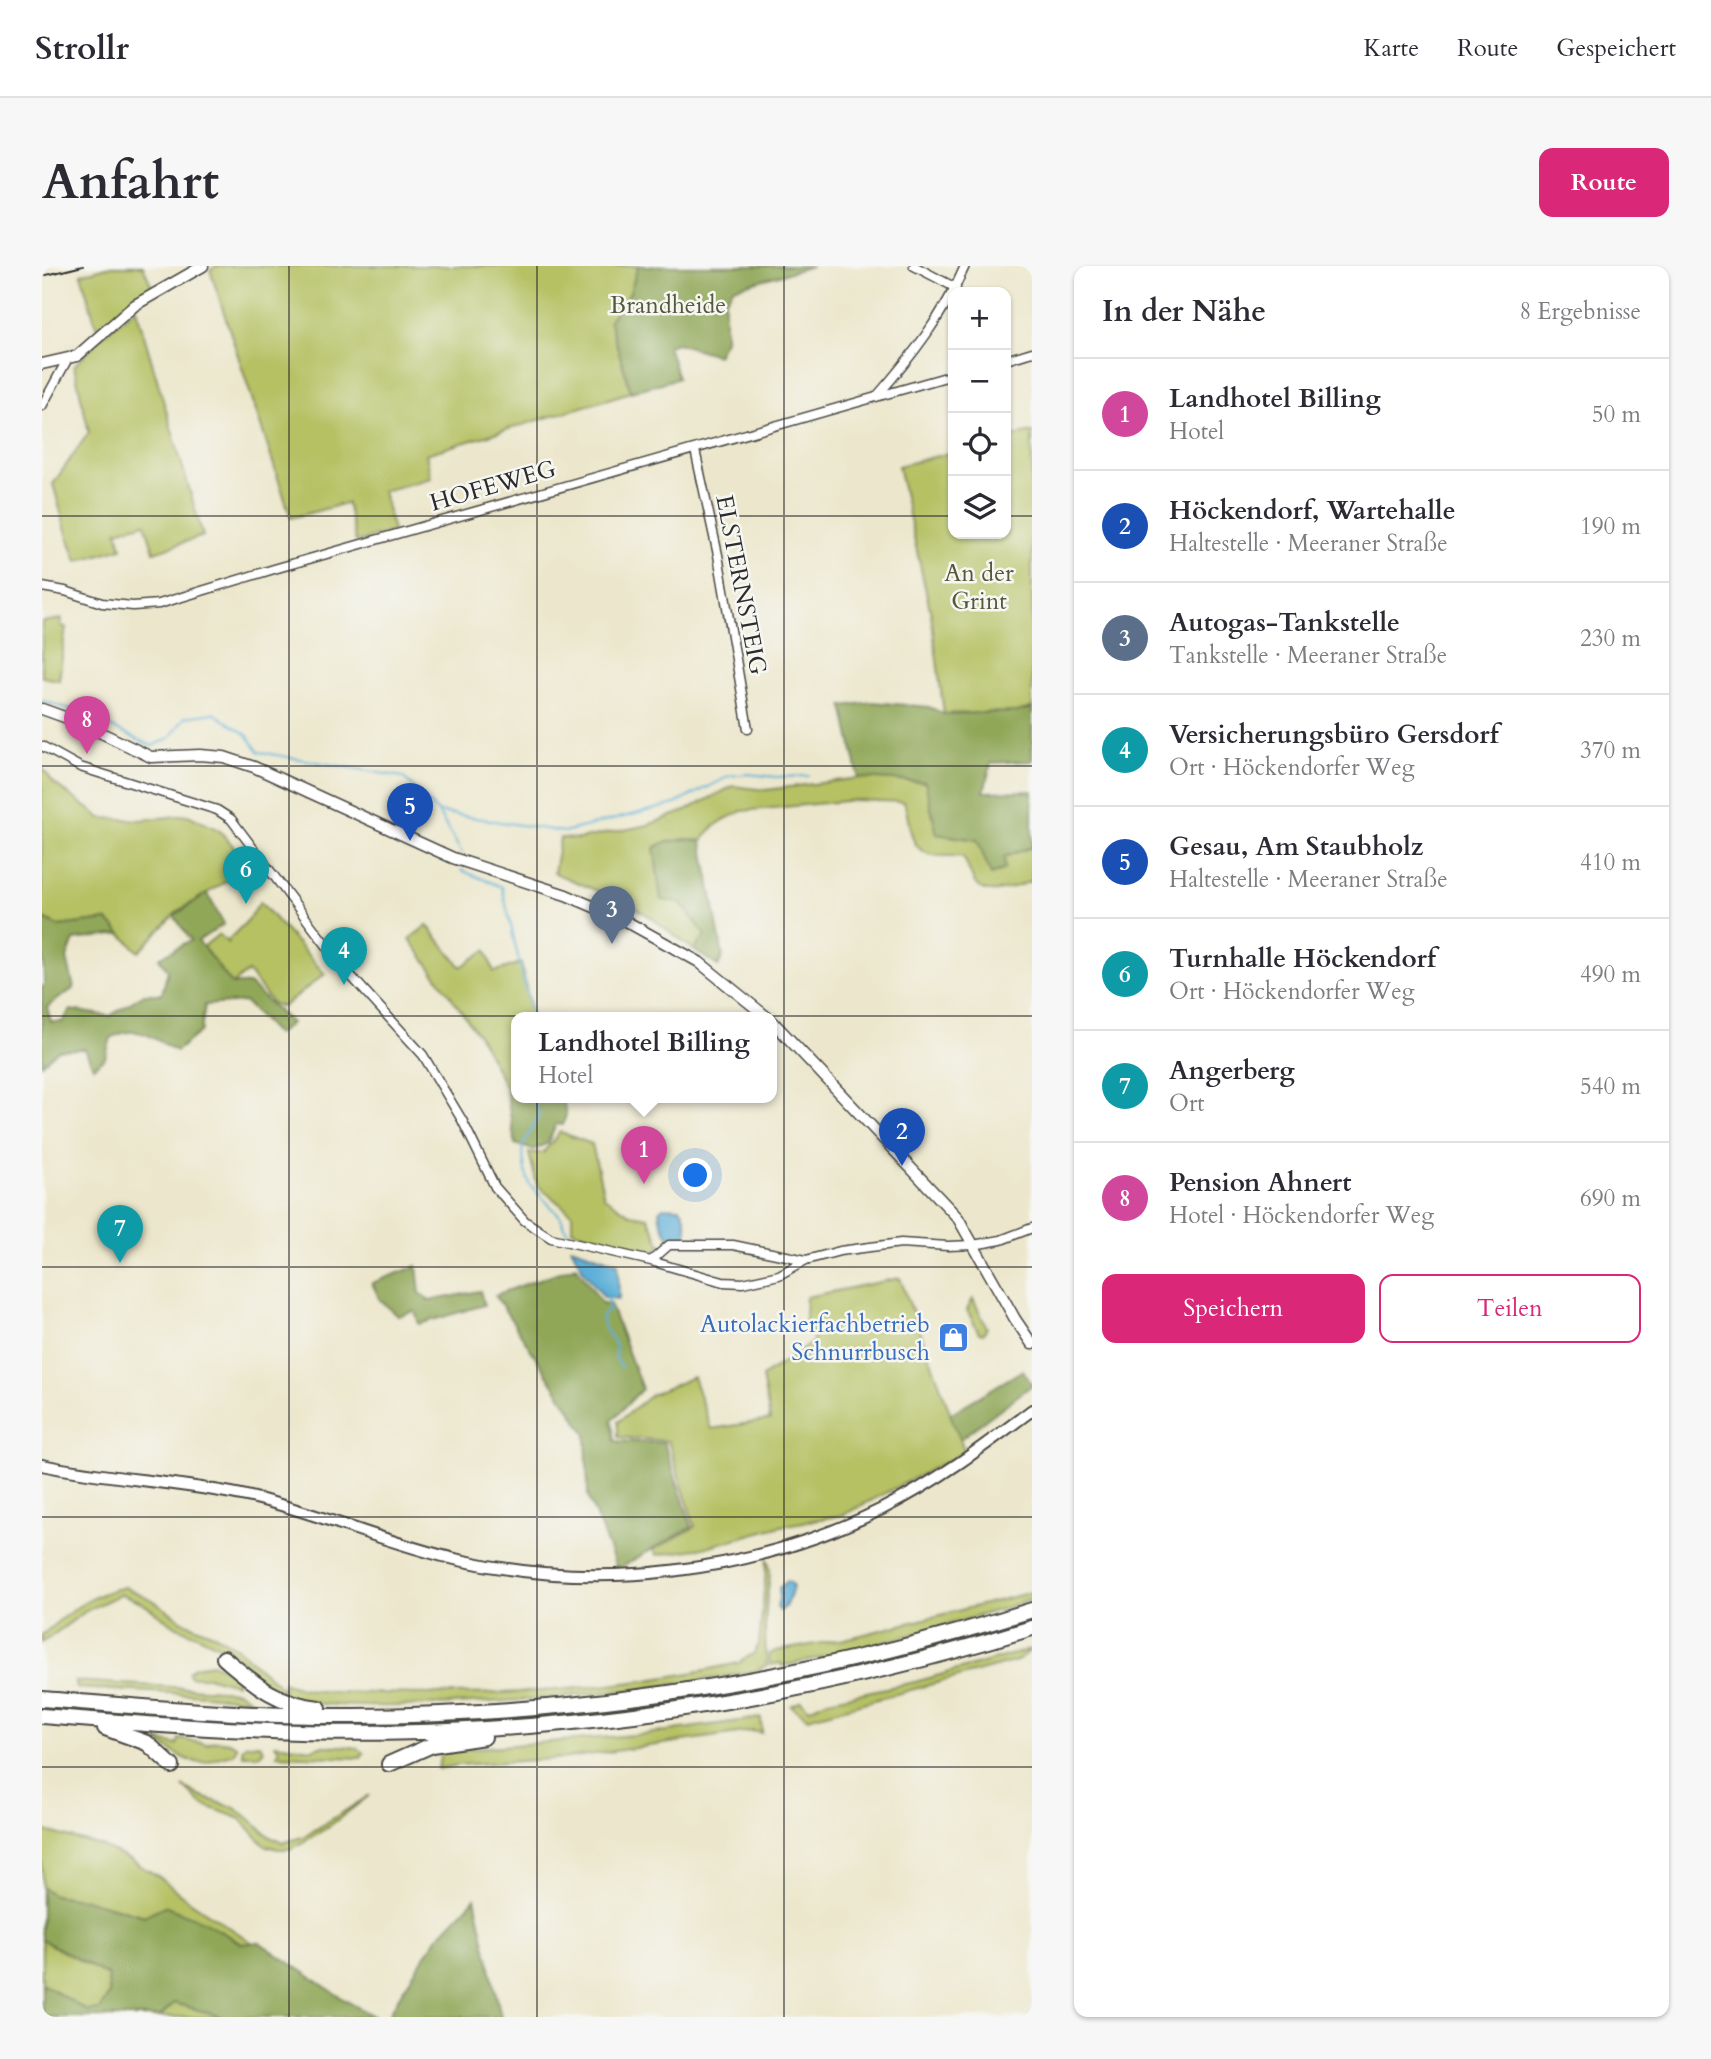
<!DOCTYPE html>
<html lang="de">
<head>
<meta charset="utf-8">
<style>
  body { margin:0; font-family:Cardo,serif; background:#f7f7f7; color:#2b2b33 }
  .controls { position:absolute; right:21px; top:21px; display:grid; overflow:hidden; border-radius:14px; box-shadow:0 2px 5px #0004 }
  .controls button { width:63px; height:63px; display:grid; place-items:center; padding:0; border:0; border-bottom:2px solid #e1e1e2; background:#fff; color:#2b2b33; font:35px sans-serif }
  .you { position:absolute; left:654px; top:910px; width:24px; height:24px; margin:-18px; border:5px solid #fff; border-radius:50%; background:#1a73e8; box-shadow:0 0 0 10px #1a73e833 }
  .badge { display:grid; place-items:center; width:46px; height:46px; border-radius:50%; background:#db2777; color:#fff; font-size:23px; font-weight:700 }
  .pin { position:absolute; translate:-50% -58px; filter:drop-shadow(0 2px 4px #0008) }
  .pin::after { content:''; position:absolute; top:37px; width:24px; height:21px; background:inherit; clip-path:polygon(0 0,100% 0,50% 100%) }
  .popup { position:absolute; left:469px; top:746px; width:266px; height:91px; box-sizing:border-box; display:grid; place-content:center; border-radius:14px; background:#fff; filter:drop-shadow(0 2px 5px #0005); font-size:23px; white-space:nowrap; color:#7c7c81 }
  .popup b { font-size:26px; color:#2b2b33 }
  .popup::after { content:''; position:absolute; left:50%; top:100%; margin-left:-14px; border:14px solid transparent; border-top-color:#fff }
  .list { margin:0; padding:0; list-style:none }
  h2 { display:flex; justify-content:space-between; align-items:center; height:91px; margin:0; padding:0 28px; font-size:30px }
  h2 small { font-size:23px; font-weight:400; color:#7c7c81 }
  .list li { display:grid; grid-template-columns:46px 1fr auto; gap:21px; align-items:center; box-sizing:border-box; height:112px; padding:0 28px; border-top:2px solid #e1e1e2 }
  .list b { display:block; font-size:26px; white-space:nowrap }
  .list p { margin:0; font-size:23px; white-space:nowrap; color:#7c7c81 }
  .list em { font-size:23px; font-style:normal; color:#7c7c81 }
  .actions { display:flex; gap:14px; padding:21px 28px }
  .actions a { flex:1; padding:16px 0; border:2px solid #db2777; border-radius:14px; text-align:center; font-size:24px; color:#db2777 }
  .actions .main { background:#db2777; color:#fff }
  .icon { flex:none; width:38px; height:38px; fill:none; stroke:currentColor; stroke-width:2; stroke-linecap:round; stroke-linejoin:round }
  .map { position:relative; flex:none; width:990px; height:1751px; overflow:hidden; border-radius:14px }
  header { display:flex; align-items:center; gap:42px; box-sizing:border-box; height:98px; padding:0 35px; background:#fff; border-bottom:2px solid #e1e1e2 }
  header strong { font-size:33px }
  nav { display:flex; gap:38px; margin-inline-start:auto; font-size:24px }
  .intro { display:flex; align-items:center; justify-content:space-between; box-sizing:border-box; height:168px; padding:0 42px }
  h1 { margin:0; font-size:49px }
  .button { padding:18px 32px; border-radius:14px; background:#db2777; color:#fff; font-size:24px; font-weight:700 }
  main { display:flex; gap:42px; padding:0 42px }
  aside { flex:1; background:#fff; border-radius:14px; box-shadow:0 2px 5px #0004 }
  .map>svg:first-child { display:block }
  .green { fill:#b5c163; stroke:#707647; stroke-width:2 }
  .forest { fill:#90a759; stroke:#5e6942; stroke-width:2 }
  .water { fill:#5dafd8; stroke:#446d82; stroke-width:2 }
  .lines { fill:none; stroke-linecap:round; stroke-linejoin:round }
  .stream { stroke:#5dafd8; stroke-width:2 }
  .minor-casing { stroke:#484743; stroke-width:11 }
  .tertiary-casing { stroke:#484743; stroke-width:13 }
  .secondary-casing { stroke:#484743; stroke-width:14 }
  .motorway-casing { stroke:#484743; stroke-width:18 }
  .minor { stroke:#fff; stroke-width:8 }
  .tertiary { stroke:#fff; stroke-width:10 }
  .secondary { stroke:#fff; stroke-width:10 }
  .motorway { stroke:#fff; stroke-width:14 }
  .rail { stroke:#2b2b2b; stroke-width:2 }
  .grid { fill:none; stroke:#2b2b2b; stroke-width:2; stroke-opacity:0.55 }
  .labels { text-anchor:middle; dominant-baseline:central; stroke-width:5; stroke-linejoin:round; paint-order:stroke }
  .park-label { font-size:24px; fill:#54583c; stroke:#f6f6f2 }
  .street-label { font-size:24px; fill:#2b2b2b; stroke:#f6f6f2 }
  .shop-label { font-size:24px; fill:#366cbe; stroke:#f6f6f2; text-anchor:end }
</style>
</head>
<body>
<header>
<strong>Strollr</strong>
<nav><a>Karte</a><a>Route</a><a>Gespeichert</a></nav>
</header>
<div class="intro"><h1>Anfahrt</h1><a class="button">Route</a></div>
<main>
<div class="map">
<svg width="990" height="1751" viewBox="0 0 990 1751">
  <rect width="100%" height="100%" fill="#f6f6f2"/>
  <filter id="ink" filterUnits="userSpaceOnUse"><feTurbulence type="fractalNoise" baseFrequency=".0143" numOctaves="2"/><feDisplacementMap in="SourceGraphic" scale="14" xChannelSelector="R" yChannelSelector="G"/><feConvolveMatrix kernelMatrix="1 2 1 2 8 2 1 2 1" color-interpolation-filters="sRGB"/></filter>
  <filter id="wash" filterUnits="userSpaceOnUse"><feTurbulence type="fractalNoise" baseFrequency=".00686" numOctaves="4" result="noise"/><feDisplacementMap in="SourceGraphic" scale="28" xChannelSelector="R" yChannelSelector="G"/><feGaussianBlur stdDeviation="1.57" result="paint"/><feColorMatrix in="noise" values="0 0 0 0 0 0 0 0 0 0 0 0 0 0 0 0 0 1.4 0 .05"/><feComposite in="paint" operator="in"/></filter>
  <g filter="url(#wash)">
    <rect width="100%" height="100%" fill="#ece7cc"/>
    <path class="green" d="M 69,0 L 101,0 L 111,23 L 56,66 L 39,8 Z
      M 174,0 L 596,0 L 588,27 L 567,54 L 589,126 L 384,188 L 389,212 L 341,225 L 351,265 L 314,276 L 305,237 L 249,252 L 168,4 Z
      M 94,42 L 161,270 L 112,286 L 103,257 L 75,265 L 80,282 L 35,295 L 25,268 L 11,218 L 47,166 L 32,100 L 58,72 Z
      M 990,166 L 990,442 L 975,446 L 902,448 L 889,348 L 856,200 L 911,186 L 911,268 L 964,268 L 964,172 Z
      M 20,353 L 19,360 L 24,361 L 17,414 L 0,411 L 0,356 Z
      M 0,501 L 12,517 L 59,552 L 98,554 L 146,549 L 177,564 L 209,600 L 136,645 L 97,686 L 65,654 L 16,660 L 0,652 Z
      M 817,512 L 884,515 L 895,568 L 936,574 L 962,591 L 990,581 L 990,615 C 974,620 944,634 933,617 C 928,609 926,599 921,591 C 911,589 902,591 892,589 C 865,586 869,556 862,536 L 814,534 L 700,545 C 683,553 669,559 660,575 L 644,573 L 638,636 L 664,669 L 652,684 L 607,650 L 587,638 L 512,607 L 518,572 L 537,573 L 606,559 L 643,545 L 691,520 L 724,524 Z
      M 218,636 L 283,708 L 240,741 L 230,737 L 206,706 L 190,718 L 161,681 L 177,668 L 186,677 L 187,673 L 205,655 Z
      M 385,659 L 419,701 L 444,684 L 452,706 L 479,697 L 490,752 L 474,752 L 474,820 L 464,822 L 437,770 L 368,673 Z
      M 518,866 L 550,878 L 562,931 L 588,948 L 606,951 L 619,979 L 612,987 L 581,980 L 530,964 L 530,948 L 495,919 L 487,887 L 501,887 Z
      M 858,1012 L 923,1186 L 801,1249 L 739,1260 L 661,1282 L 615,1289 L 611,1284 L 653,1261 L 626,1175 L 576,1171 L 576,1156 L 609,1129 L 651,1111 L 669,1163 L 728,1154 L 720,1111 L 772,1075 L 763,1051 L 764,1031 Z
      M 931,1033 L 945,1062 L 941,1068 L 937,1067 L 925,1044 Z
      M 725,1293 C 731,1305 726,1319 725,1332 C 723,1354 722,1377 725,1399 L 713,1405 C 614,1424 513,1433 412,1438 C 356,1440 298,1444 242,1432 L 241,1416 C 272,1429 307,1426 340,1427 C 459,1431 580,1424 696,1397 L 712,1387 L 717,1378 Z
      M 83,1321 L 111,1334 L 142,1356 L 174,1369 L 195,1382 L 240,1422 L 238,1427 L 215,1410 L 193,1388 L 159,1371 L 135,1361 L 97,1335 L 79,1328 L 44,1345 L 0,1377 L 0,1369 C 25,1347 50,1327 83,1321 Z
      M 990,1326 L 990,1334 C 907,1359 824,1383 740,1400 L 739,1397 L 728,1399 L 727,1388 L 734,1385 L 803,1373 Z
      M 990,1383 L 975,1395 L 766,1452 L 749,1440 L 759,1435 L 767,1443 L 786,1434 L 873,1416 Z
      M 170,1398 L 180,1401 L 195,1411 L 194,1418 L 168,1411 L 148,1411 L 146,1406 L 152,1401 Z
      M 33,1415 L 195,1425 L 209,1434 L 164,1429 L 35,1422 Z
      M 719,1452 L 720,1467 L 710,1465 L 525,1492 L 417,1499 L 396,1503 L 399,1485 L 604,1468 Z
      M 137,1473 L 165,1478 C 173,1473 188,1474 195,1481 L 191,1488 C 181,1489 173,1494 164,1496 C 146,1499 128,1484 114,1474 L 135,1479 Z
      M 217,1478 L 222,1484 L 217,1489 L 201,1489 L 200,1484 L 203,1479 Z
      M 233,1478 L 270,1483 L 278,1480 L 299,1480 L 315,1482 L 322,1487 L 319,1492 L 235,1489 L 237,1484 Z
      M 141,1520 L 160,1531 L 191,1541 L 203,1549 L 228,1571 L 241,1577 L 263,1570 L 328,1529 L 285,1562 L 249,1583 L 236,1583 L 222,1579 L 199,1553 L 159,1538 Z
      M 0,1564 L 59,1580 L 88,1594 L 116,1610 L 146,1634 L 211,1677 L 200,1678 L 161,1655 L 103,1650 L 46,1634 L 11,1629 L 0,1621 Z
      M 0,1674 L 66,1710 L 67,1728 L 58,1744 L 45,1745 L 0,1717 Z
      M 132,1737 L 181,1751 L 118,1751 Z"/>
    <path class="forest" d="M 596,0 L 770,0 L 691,22 L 683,35 L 683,74 L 675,89 L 635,77 L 626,80 L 636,112 L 589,126 L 567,54 L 588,27 Z
      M 830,436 L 887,441 L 902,448 L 975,446 L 990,442 L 990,495 L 949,497 L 942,526 L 990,525 L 990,581 L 962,591 L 963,603 L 949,609 L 935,574 L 895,568 L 883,516 L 817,512 L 801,440 Z
      M 644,573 L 660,575 L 681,690 L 676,700 L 652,684 L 664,669 L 638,636 L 619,634 L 612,582 L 623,576 Z
      M 165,627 L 182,658 L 156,675 L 190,718 L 207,718 L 249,757 L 235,769 L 203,736 L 163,739 L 159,765 L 134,785 C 111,772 96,757 69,772 L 63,792 L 51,801 L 43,783 L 16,784 L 0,798 L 0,721 L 2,719 L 0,652 L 16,660 L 65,654 L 79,668 L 32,674 L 25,692 L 32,722 L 5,741 L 9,756 L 20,756 L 29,744 L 68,750 L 102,728 L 120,728 L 126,704 L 117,692 L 149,674 L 132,650 Z
      M 474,820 L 474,832 L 521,833 L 524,848 L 521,859 L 514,858 L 506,877 L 491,884 L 473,878 L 464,822 Z
      M 375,1000 L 378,1027 L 387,1035 L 438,1025 L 442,1039 L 377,1058 L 373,1045 L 356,1050 L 338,1034 L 330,1017 Z
      M 534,1000 L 560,1037 L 568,1038 L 600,1123 L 570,1154 L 573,1175 L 622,1177 L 650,1261 L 575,1303 L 546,1230 L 544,1168 L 453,1029 Z
      M 981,1104 L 990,1119 L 918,1173 L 908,1148 Z
      M 0,1621 L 11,1629 L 46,1634 L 102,1650 L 122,1640 L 161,1655 L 200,1678 L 217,1676 L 303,1734 L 333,1751 L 181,1751 L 132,1737 L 118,1751 L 0,1751 L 0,1717 L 45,1745 L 58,1744 L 67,1728 L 66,1709 L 0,1674 Z
      M 433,1632 L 459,1751 L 346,1751 L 360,1725 L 395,1672 Z"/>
    <path class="water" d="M 621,941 L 638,942 C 645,949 647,969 642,977 C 627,977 618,959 617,945 Z
      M 529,981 L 576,997 L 577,1033 L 562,1031 L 543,1007 Z
      M 746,1315 L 751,1319 C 751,1327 745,1334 743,1341 L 738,1345 L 735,1341 L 738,1329 L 737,1322 Z"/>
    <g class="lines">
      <path class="stream" d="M 0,435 L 29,443 L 110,480 L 127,473 L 143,451 L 172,447 L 205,469 L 217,486 L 361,511 L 396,546 L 522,566 L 633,538 L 687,510 L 706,508 L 734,511 L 767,510
        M 397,548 L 420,587
        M 419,604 L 460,621 L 490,752
        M 491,832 L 497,849 L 480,881 L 483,905 L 488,919 L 518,950 L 527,970
        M 565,1031 L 568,1042 L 560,1049 C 559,1064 568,1067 574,1079 L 573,1090 L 579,1101"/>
    </g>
  </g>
  <g filter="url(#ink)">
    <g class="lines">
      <defs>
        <path id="minor" d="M 872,0 L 914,22
          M 964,94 L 990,86
          M 835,130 C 870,90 902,49 923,0
          M 0,140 L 25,94
          M 653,184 L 676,289 L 706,463
          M 0,321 L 23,325 L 60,337 L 91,340 L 117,338 L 232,303 L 911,109
          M 0,480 L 38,501 L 175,544 L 189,553 L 300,700 L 381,789 L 420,854 L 453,921 L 483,955 L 509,972 L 609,995 L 681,1016 L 701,1017 L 737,1009 L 764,994 L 798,985 L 859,977 L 906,980 L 931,979 L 959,974 L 990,962
          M 609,995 L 627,979 L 691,979 L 764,994"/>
        <path id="tertiary" d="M 0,98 L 35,90 L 93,39 L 161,0
          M 0,443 L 39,457 L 109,491 L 158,489 L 182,491 L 212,501 L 411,592 L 524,629 L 578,652 L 657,696 L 726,752
          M 730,755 L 916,952 L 973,1053 L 990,1078"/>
        <path id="secondary" d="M 0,1199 C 69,1214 140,1215 209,1231 C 280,1248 346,1278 417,1294 C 557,1326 711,1307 840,1243 C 894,1216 942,1180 990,1144"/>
        <path id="motorway" d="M 182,1392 C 213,1418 234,1438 277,1442
          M 0,1433 C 104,1441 208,1451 312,1450 C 545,1449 768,1414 990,1344
          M 0,1450 C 135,1461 272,1471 407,1465 C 606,1456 800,1421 990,1362
          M 63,1462 L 105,1477 L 130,1500
          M 347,1498 L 390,1479 L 442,1471"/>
      </defs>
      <use href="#minor" class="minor-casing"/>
      <use href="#tertiary" class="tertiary-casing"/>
      <use href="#secondary" class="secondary-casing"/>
      <use href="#motorway" class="motorway-casing"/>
      <use href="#minor" class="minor"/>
      <use href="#tertiary" class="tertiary"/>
      <use href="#secondary" class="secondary"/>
      <use href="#motorway" class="motorway"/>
      <path class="rail" d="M 0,10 L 41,0"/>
    </g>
  </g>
  <path class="grid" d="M 247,0 L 247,1751M 495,0 L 495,1751M 742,0 L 742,1751M 0,250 L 911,250M 964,250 L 990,250M 0,500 L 990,500M 0,750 L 990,750M 0,1001 L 990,1001M 0,1251 L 990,1251M 0,1501 L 990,1501"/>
  <defs>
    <symbol id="shop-square" viewBox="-11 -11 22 22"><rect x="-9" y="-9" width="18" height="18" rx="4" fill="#3f7fe0" stroke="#f6f6f2"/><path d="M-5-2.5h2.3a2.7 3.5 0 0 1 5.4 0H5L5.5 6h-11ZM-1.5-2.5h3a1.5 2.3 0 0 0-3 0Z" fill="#fff"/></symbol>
  </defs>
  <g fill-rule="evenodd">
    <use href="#shop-square" x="894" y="1054" width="35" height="35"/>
  </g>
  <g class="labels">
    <g class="park-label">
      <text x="626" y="39">Brandheide</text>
      <text x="937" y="307">An der<tspan x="937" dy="28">Grint</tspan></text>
    </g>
    <g class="street-label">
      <text transform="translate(451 220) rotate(-16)">HOFEWEG</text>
      <text transform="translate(699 319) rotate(79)">ELSTERNSTEIG</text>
    </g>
    <g class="shop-label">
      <text x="888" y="1058">Autolackierfachbetrieb<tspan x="888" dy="28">Schnurrbusch</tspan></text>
    </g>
  </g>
</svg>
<div class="controls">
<button>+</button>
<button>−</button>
<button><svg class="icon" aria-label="locate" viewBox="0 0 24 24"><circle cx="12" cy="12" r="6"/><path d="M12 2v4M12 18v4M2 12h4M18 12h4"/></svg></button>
<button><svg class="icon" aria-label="layers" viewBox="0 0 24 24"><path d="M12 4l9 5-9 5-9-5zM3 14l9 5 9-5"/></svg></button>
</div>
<div class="you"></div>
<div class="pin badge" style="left:602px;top:918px;background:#d1479c">1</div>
<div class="popup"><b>Landhotel Billing</b>Hotel</div>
<div class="pin badge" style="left:860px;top:900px;background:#1a4fb4">2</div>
<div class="pin badge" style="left:570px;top:678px;background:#5c6f8a">3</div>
<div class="pin badge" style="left:302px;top:719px;background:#0f9aa8">4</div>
<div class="pin badge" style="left:368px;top:575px;background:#1a4fb4">5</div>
<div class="pin badge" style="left:204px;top:638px;background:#0f9aa8">6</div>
<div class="pin badge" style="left:78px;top:997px;background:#0f9aa8">7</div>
<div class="pin badge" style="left:45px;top:488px;background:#d1479c">8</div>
</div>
<aside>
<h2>In der Nähe<small>8 Ergebnisse</small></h2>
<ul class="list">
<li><span class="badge" style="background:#d1479c">1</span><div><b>Landhotel Billing</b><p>Hotel</p></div><em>50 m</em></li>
<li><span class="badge" style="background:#1a4fb4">2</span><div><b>Höckendorf, Wartehalle</b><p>Haltestelle · Meeraner Straße</p></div><em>190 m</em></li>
<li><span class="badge" style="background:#5c6f8a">3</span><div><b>Autogas-Tankstelle</b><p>Tankstelle · Meeraner Straße</p></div><em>230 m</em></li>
<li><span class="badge" style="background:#0f9aa8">4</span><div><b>Versicherungsbüro Gersdorf</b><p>Ort · Höckendorfer Weg</p></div><em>370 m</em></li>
<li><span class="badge" style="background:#1a4fb4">5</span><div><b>Gesau, Am Staubholz</b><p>Haltestelle · Meeraner Straße</p></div><em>410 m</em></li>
<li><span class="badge" style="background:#0f9aa8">6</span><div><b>Turnhalle Höckendorf</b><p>Ort · Höckendorfer Weg</p></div><em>490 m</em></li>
<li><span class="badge" style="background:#0f9aa8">7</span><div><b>Angerberg</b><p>Ort</p></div><em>540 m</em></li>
<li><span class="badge" style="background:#d1479c">8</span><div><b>Pension Ahnert</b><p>Hotel · Höckendorfer Weg</p></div><em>690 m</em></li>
</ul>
<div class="actions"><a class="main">Speichern</a><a>Teilen</a></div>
</aside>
</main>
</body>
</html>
